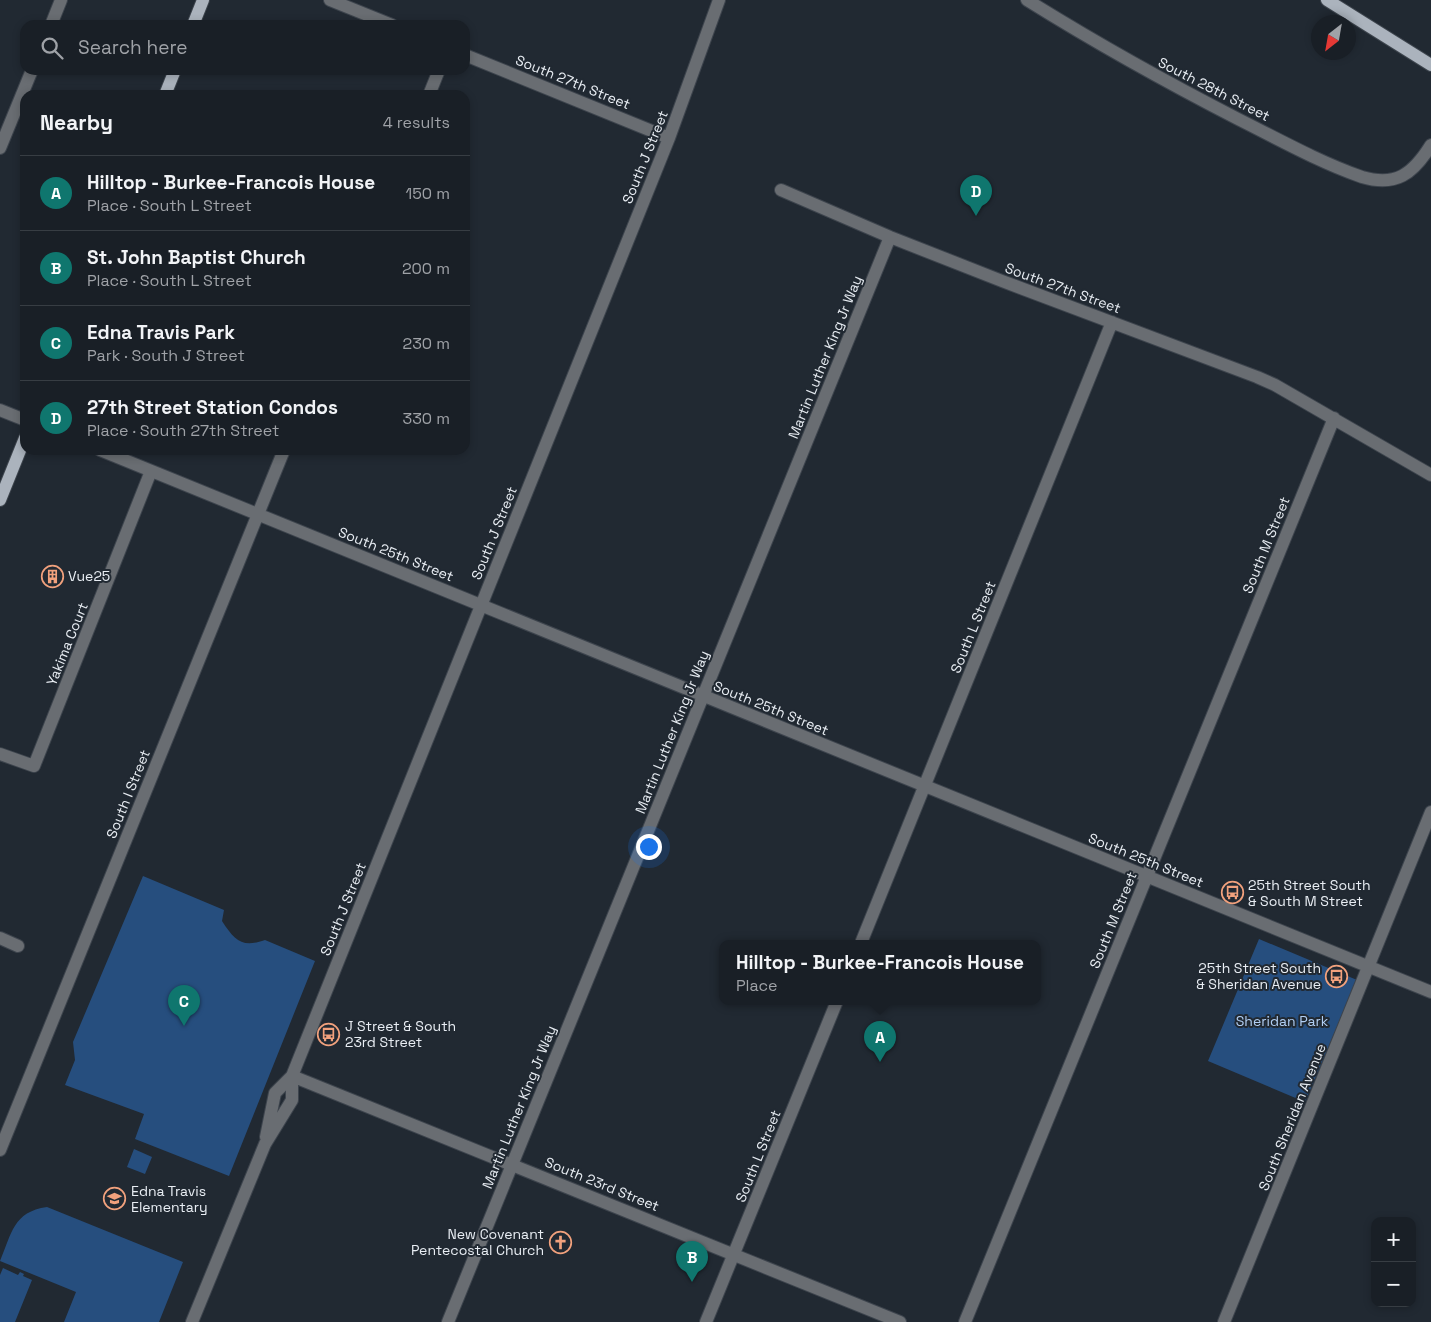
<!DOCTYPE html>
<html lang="en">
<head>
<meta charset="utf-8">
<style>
  body { margin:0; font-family:"Space Grotesk",sans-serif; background:#22272e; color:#f1f3f6 }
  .controls { position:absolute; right:15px; bottom:15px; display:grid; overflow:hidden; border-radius:10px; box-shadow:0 2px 8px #0003 }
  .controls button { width:45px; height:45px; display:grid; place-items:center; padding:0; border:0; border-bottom:1px solid #373d43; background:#191f26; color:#f1f3f6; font:25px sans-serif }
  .compass { position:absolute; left:1311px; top:15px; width:45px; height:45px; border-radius:50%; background:#191f26; box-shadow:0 2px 8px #0003; rotate:211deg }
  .you { position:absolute; left:648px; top:846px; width:18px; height:18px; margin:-12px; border:4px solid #fff; border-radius:50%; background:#1a73e8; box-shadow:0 0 0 8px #1a73e833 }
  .badge { display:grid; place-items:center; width:32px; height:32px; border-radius:50%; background:#0f766e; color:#fff; font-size:16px; font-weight:700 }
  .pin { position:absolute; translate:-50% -41px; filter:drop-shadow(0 1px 2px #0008) }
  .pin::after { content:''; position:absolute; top:26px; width:18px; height:15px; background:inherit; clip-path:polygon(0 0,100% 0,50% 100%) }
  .popup { position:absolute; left:719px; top:940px; width:322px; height:65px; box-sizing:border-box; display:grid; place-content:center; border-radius:10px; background:#191f26; filter:drop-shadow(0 1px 4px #0005); font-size:16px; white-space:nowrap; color:#9fa2a7 }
  .popup b { font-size:19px; color:#f1f3f6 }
  .popup::after { content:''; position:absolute; left:50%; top:100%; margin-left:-10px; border:10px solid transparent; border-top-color:#191f26 }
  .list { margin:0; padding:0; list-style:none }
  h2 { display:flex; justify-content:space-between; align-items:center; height:65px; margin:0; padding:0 20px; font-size:21px }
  h2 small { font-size:16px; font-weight:400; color:#9fa2a7 }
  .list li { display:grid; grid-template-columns:32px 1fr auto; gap:15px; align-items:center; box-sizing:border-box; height:75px; padding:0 20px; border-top:1px solid #373d43 }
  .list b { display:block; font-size:19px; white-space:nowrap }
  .list p { margin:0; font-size:16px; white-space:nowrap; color:#9fa2a7 }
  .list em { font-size:16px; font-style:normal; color:#9fa2a7 }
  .icon { flex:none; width:28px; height:28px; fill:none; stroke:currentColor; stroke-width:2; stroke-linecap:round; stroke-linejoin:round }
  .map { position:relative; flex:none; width:1431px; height:1322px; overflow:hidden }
  .search { position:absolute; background:#191f26; box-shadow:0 2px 8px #0003; left:20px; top:20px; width:450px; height:55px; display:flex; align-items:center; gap:12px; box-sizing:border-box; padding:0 18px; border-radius:15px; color:#9fa2a7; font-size:19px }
  .panel { position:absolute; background:#191f26; box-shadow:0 2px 8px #0003; left:20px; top:90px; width:450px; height:365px; border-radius:15px }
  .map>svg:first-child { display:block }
  .green { fill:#264e7e }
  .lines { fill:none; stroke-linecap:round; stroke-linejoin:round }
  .minor-casing { stroke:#3d444d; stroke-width:14 }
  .major-casing { stroke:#3d444d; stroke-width:14 }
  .minor { stroke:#696d72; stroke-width:12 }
  .major { stroke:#abb3bd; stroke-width:12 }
  .labels { text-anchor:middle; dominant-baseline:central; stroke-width:4; stroke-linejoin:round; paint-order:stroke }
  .street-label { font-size:14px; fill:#e8edf3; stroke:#212932 }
  .poi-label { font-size:14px; fill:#e8edf3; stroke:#212932; text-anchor:start }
  .park-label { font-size:14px; fill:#b1cff4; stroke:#212932 }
</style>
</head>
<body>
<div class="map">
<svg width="1431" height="1322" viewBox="0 0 1431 1322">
  <rect width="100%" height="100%" fill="#212932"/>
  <path class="green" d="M 143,876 L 224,910 L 222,921 C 235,941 242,948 265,940 L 315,961 L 229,1176 L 135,1139 L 144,1114 L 65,1085 L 75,1060 L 73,1042 Z
    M 1259,939 L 1357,980 L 1305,1102 L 1208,1061 Z
    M 134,1149 L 152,1157 L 145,1174 L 127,1167 Z
    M 47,1207 L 183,1262 L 159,1322 L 64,1322 L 76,1292 L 0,1261 C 12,1233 13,1212 47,1207 Z
    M 3,1268 L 18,1275 L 20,1272 L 24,1274 L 23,1276 L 32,1280 L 15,1322 L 0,1322 L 0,1275 Z"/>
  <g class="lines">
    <defs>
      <path id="minor" d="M 330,0 L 392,25
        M 1027,0 C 1096,43 1166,82 1238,119 C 1278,139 1319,162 1362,177 C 1396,187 1413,174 1431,145
        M 51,25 L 61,0
        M 465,55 L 669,138
        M 429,95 L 439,70
        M 0,148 L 32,70
        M 781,190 L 890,237 L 1002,281 L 1257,377 L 1275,385 L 1431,475
        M 0,410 L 25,420
        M 100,450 L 1431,992
        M 0,754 L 34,766 L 151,471
        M 0,938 L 18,946
        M 861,943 L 1112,322
        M 292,1076 L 900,1322
        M 266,1137 L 275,1093 L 292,1076
        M 0,1150 L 284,450
        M 192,1322 L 265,1144 L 292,1100 L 292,1076 L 669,138 L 719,0
        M 448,1322 L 890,237
        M 706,1322 L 837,1001
        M 965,1322 L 1334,418
        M 1224,1322 L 1431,812"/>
      <path id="major" d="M 1327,0 L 1431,65
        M 193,25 L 203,0
        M 165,95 L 175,70
        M 0,500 L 25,438"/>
    </defs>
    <use href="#minor" class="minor-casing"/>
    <use href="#major" class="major-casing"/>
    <use href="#minor" class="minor"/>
    <use href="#major" class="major"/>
  </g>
  <defs>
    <symbol id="building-ring" viewBox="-11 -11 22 22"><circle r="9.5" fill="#212932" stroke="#f1a17d" stroke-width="1.5"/><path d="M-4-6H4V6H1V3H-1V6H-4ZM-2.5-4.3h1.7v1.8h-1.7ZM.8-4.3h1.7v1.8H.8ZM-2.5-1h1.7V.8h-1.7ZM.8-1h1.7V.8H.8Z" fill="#f1a17d"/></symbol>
    <symbol id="bus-ring" viewBox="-11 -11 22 22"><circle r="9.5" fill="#212932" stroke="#f1a17d" stroke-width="1.5"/><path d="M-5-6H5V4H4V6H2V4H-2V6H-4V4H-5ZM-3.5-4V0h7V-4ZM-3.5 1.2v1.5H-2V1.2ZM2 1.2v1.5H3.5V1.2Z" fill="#f1a17d"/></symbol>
    <symbol id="school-ring" viewBox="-11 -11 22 22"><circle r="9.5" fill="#212932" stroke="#f1a17d" stroke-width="1.5"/><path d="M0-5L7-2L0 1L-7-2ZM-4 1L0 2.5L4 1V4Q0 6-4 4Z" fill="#f1a17d"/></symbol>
    <symbol id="church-ring" viewBox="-11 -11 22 22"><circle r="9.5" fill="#212932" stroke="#f1a17d" stroke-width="1.5"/><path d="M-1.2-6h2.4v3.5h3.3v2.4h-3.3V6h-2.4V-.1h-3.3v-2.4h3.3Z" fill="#f1a17d"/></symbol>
  </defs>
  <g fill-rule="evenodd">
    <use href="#building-ring" x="40" y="564" width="25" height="25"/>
    <use href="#bus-ring" x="1220" y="880" width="25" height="25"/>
    <use href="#bus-ring" x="1324" y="964" width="25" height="25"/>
    <use href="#bus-ring" x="316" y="1022" width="25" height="25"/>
    <use href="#school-ring" x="102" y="1186" width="25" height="25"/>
    <use href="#church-ring" x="548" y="1230" width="25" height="25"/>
  </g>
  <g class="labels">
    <g class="street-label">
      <text transform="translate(573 82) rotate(22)">South 27th Street</text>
      <text transform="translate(1214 89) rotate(27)">South 28th Street</text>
      <text transform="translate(645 157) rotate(-68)">South J Street</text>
      <text transform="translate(1063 288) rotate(20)">South 27th Street</text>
      <text transform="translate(825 357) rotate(-68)">Martin Luther King Jr Way</text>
      <text transform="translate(494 533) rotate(-68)">South J Street</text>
      <text transform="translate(1266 545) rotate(-68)">South M Street</text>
      <text transform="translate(396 554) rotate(22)">South 25th Street</text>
      <text transform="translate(973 627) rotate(-68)">South L Street</text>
      <text transform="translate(67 644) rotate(-68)">Yakima Court</text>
      <text transform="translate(771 708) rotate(22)">South 25th Street</text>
      <text transform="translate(672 732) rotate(-68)">Martin Luther King Jr Way</text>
      <text transform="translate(128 794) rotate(-68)">South I Street</text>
      <text transform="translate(1146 860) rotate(22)">South 25th Street</text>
      <text transform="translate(343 909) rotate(-68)">South J Street</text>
      <text transform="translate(1113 920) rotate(-68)">South M Street</text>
      <text transform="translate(519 1107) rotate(-68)">Martin Luther King Jr Way</text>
      <text transform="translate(1292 1117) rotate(-68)">South Sheridan Avenue</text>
      <text transform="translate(758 1156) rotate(-68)">South L Street</text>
      <text transform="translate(602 1184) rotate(22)">South 23rd Street</text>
    </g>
    <g class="poi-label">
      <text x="68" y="576">Vue25</text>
      <text x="1248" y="885">25th Street South<tspan x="1248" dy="16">&amp; South M Street</tspan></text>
      <text x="1321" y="968" text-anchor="end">25th Street South<tspan x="1321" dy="16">&amp; Sheridan Avenue</tspan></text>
      <text x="345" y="1026">J Street &amp; South<tspan x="345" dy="16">23rd Street</tspan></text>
      <text x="131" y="1191">Edna Travis<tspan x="131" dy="16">Elementary</tspan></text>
      <text x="544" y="1234" text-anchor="end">New Covenant<tspan x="544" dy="16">Pentecostal Church</tspan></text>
    </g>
    <g class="park-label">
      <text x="1282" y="1021">Sheridan Park</text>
    </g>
  </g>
</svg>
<div class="controls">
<button>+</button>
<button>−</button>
</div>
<svg class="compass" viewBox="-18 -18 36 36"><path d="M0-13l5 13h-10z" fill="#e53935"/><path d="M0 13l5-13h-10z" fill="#9fa2a7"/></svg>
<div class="you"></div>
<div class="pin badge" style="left:880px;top:1062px">A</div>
<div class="popup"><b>Hilltop - Burkee-Francois House</b>Place</div>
<div class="pin badge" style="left:692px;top:1282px">B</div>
<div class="pin badge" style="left:184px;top:1026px">C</div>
<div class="pin badge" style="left:976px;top:216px">D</div>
<div class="search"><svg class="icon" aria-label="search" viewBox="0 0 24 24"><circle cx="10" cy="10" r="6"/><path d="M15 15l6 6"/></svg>Search here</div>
<section class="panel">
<h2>Nearby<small>4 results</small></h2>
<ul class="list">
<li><span class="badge">A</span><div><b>Hilltop - Burkee-Francois House</b><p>Place · South L Street</p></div><em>150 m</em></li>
<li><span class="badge">B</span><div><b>St. John Baptist Church</b><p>Place · South L Street</p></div><em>200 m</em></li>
<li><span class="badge">C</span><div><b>Edna Travis Park</b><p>Park · South J Street</p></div><em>230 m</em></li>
<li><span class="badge">D</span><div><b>27th Street Station Condos</b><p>Place · South 27th Street</p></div><em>330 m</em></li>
</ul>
</section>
</div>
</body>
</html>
